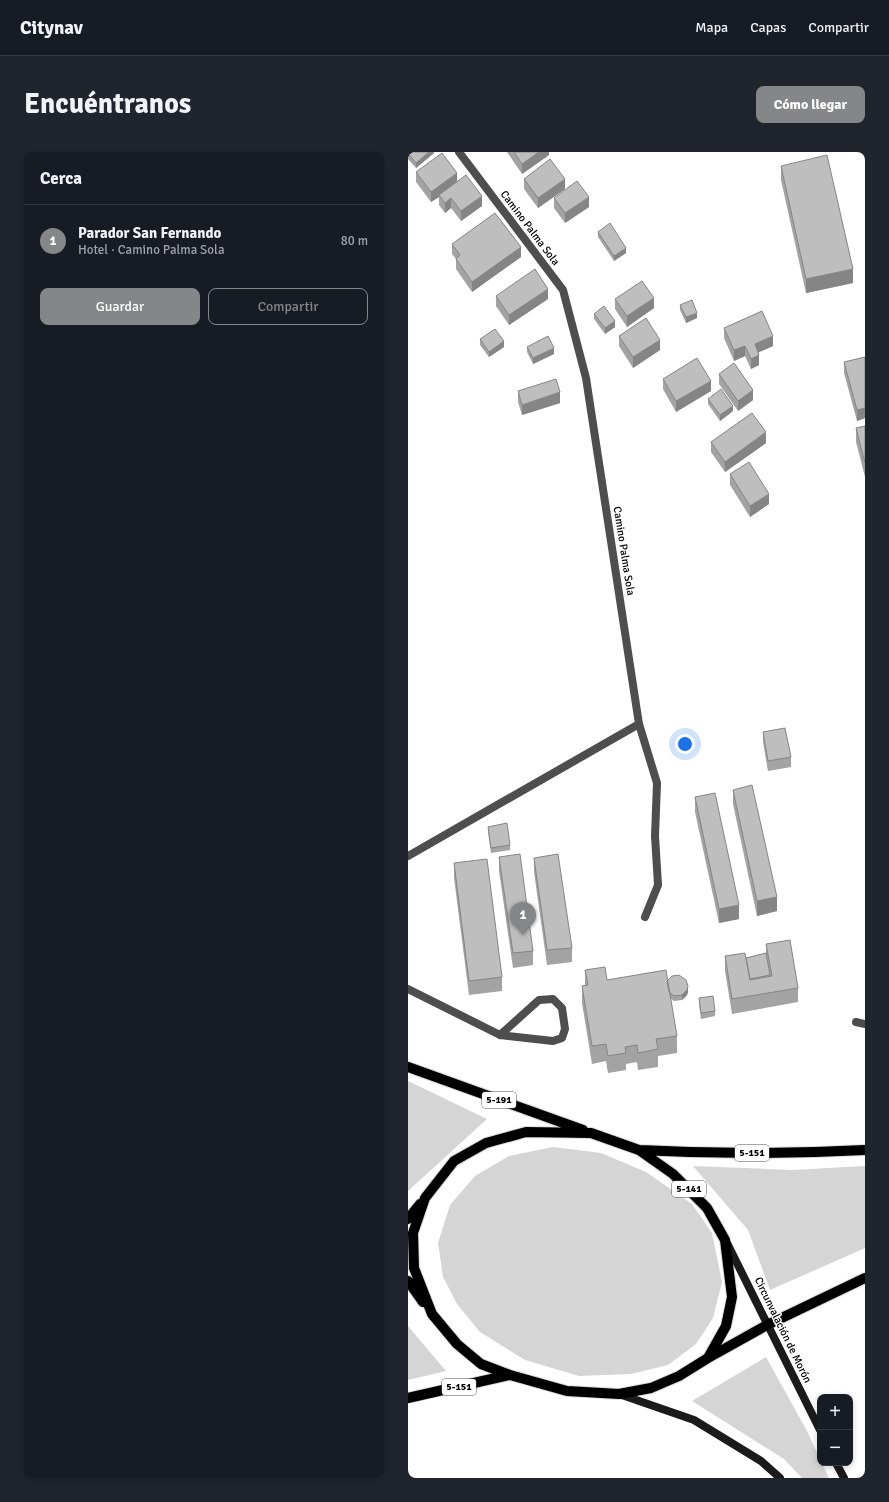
<!DOCTYPE html>
<html lang="es">
<head>
<meta charset="utf-8">
<style>
  body { margin:0; font-family:Signika,sans-serif; background:#20242c; color:#f1f3f6 }
  .controls { position:absolute; right:12px; bottom:12px; display:grid; overflow:hidden; border-radius:8px; box-shadow:0 2px 6px #0003 }
  .controls button { width:36px; height:36px; display:grid; place-items:center; padding:0; border:0; border-bottom:1px solid #363941; background:#171b24; color:#f1f3f6; font:20px sans-serif }
  .you { position:absolute; left:277px; top:592px; width:14px; height:14px; margin:-10px; border:3px solid #fff; border-radius:50%; background:#1a73e8; box-shadow:0 0 0 6px #1a73e833 }
  .badge { display:grid; place-items:center; width:26px; height:26px; border-radius:50%; background:#858687; color:#fff; font-size:13px; font-weight:700 }
  .pin { position:absolute; translate:-50% -33px; filter:drop-shadow(0 1px 2px #0008) }
  .pin::after { content:''; position:absolute; top:21px; width:14px; height:12px; background:inherit; clip-path:polygon(0 0,100% 0,50% 100%) }
  .list { margin:0; padding:0; list-style:none }
  h2 { display:flex; justify-content:space-between; align-items:center; height:52px; margin:0; padding:0 16px; font-size:17px }
  h2 small { font-size:13px; font-weight:400; color:#9ea1a6 }
  .list li { display:grid; grid-template-columns:26px 1fr auto; gap:12px; align-items:center; box-sizing:border-box; height:72px; padding:0 16px; border-top:1px solid #363941 }
  .list b { display:block; font-size:15px; white-space:nowrap }
  .list p { margin:0; font-size:13px; white-space:nowrap; color:#9ea1a6 }
  .list em { font-size:13px; font-style:normal; color:#9ea1a6 }
  .actions { display:flex; gap:8px; padding:12px 16px }
  .actions a { flex:1; padding:9px 0; border:1px solid #858687; border-radius:8px; text-align:center; font-size:14px; color:#858687 }
  .actions .main { background:#858687; color:#fff }
  .map { position:relative; flex:none; width:457px; height:1326px; overflow:hidden; border-radius:8px }
  header { display:flex; align-items:center; gap:24px; box-sizing:border-box; height:56px; padding:0 20px; background:#171b24; border-bottom:1px solid #363941 }
  header strong { font-size:19px }
  nav { display:flex; gap:22px; margin-inline-start:auto; font-size:14px }
  .intro { display:flex; align-items:center; justify-content:space-between; box-sizing:border-box; height:96px; padding:0 24px }
  h1 { margin:0; font-size:28px }
  .button { padding:10px 18px; border-radius:8px; background:#858687; color:#fff; font-size:14px; font-weight:700 }
  main { display:flex; gap:24px; padding:0 24px }
  aside { flex:1; background:#171b24; border-radius:8px; box-shadow:0 2px 6px #0003 }
  .map>svg:first-child { display:block }
  .green { fill:#d5d5d5 }
  .lines { fill:none; stroke-linecap:round; stroke-linejoin:round }
  .primary-casing { stroke:#dbdbdb; stroke-width:12 }
  .lane { stroke:#4e4e4e; stroke-width:8 }
  .street { stroke:#4e4e4e; stroke-width:8 }
  .secondary { stroke:#1b1b1b; stroke-width:8 }
  .primary { stroke:#000; stroke-width:10 }
  .wall { fill:#a3a3a3 }
  .shaded-wall { fill:#858585 }
  .building { fill:#bebebe; stroke:#858585 }
  .labels { text-anchor:middle; dominant-baseline:central; stroke-width:3; stroke-linejoin:round; paint-order:stroke }
  .shield { fill:#fff; stroke:#4c4c4c; stroke-width:1 }
  .shield-label { font-size:10px; font-weight:bold; fill:#000 }
  .street-label { font-size:11px; fill:#000; stroke:#fff }
</style>
</head>
<body>
<header>
<strong>Citynav</strong>
<nav><a>Mapa</a><a>Capas</a><a>Compartir</a></nav>
</header>
<div class="intro"><h1>Encuéntranos</h1><a class="button">Cómo llegar</a></div>
<main>
<aside>
<h2>Cerca<small></small></h2>
<ul class="list">
<li><span class="badge">1</span><div><b>Parador San Fernando</b><p>Hotel · Camino Palma Sola</p></div><em>80 m</em></li>
</ul>
<div class="actions"><a class="main">Guardar</a><a>Compartir</a></div>
</aside>
<div class="map">
<svg width="457" height="1326" viewBox="0 0 457 1326">
  <rect width="100%" height="100%" fill="#fff"/>
  <path class="green" d="M 0,929 L 79,967 L 0,1039 Z
    M 145,995 L 193,1001 L 238,1020 L 284,1052 L 304,1081 L 314,1130 L 305,1166 L 288,1192 L 260,1213 L 223,1222 L 171,1224 L 117,1208 L 72,1180 L 49,1152 L 35,1125 L 30,1091 L 42,1053 L 67,1024 L 101,1004 Z
    M 285,1014 L 384,1018 L 457,1014 L 457,1096 L 362,1138 L 340,1078 Z
    M 0,1174 L 38,1219 L 0,1228 Z
    M 358,1205 L 399,1279 L 412,1307 L 412,1311 L 414,1311 L 421,1326 L 394,1326 L 376,1307 L 284,1249 Z"/>
  <g class="lines">
    <defs>
      <path id="primary" d="M 0,915 L 175,978
        M 231,998 C 307,1002 381,1002 457,998
        M 0,1067 L 12,1052
        M 0,1129 L 15,1150
        M 300,1206 L 318,1174 L 324,1145 L 317,1088 L 299,1056 L 265,1022 L 231,998 L 183,981 L 118,980 L 78,991 L 46,1009 L 17,1046 L 5,1081 L 6,1116 L 24,1162 L 49,1192 L 73,1212 L 102,1223 L 159,1239 L 211,1242 L 243,1236 L 271,1224 L 300,1206 L 359,1173 L 457,1126
        M 0,1246 L 101,1223"/>
    </defs>
    <use href="#primary" class="primary-casing"/>
    <path class="lane" d="M 231,572 L 249,631 L 247,684 L 250,733 L 237,765
      M 0,837 L 92,883 L 145,889 L 154,886 L 157,877 L 154,856 L 145,847 L 131,848 L 92,883
      M 448,870 L 457,872"/>
    <path class="street" d="M 0,704 L 231,572 L 178,226 L 155,138 L 51,0"/>
    <path class="secondary" d="M 319,1091 L 412,1278
      M 211,1242 L 286,1268 L 353,1309 L 372,1326
      M 428,1311 L 436,1326"/>
    <use href="#primary" class="primary"/>
  </g>
  <path class="wall" d="M 0,0 L 26,0 L 26,1 L 8,16 L 0,7 Z
    M 99,0 L 141,0 L 141,3 L 114,22 Z
    M 373,14 L 445,131 L 398,141 L 373,28 Z
    M 8,20 L 49,29 L 74,54 L 53,69 L 43,56 L 37,61 L 31,53 L 31,45 L 23,50 L 8,30 Z
    M 116,27 L 157,37 L 130,56 L 116,37 Z
    M 146,46 L 181,55 L 157,71 L 146,56 Z
    M 190,80 L 218,101 L 206,109 L 190,85 Z
    M 44,92 L 113,105 L 64,140 L 48,117 L 48,107 L 44,102 Z
    M 88,144 L 140,147 L 101,173 L 88,154 Z
    M 207,147 L 246,156 L 219,175 L 207,157 Z
    M 272,153 L 289,166 L 278,171 L 272,158 Z
    M 186,162 L 207,175 L 197,182 L 186,167 Z
    M 316,176 L 365,194 L 350,200 L 351,213 L 343,217 L 337,204 L 326,209 L 316,186 Z
    M 211,184 L 252,198 L 225,216 L 211,194 Z
    M 72,187 L 96,195 L 81,205 L 72,193 Z
    M 119,195 L 146,202 L 125,212 L 119,200 Z
    M 457,205 L 457,266 L 449,269 L 436,221 L 436,210 Z
    M 311,222 L 345,248 L 330,259 L 311,232 Z
    M 255,227 L 303,239 L 268,260 L 255,237 Z
    M 110,239 L 152,251 L 114,263 L 110,250 Z
    M 300,247 L 325,259 L 312,269 L 300,252 Z
    M 457,274 L 457,325 L 448,290 L 448,276 Z
    M 303,290 L 358,291 L 317,320 L 303,300 Z
    M 322,322 L 361,352 L 342,365 L 322,333 Z
    M 355,580 L 383,605 L 383,615 L 360,619 L 355,590 Z
    M 325,638 L 369,759 L 349,764 L 325,652 Z
    M 287,645 L 331,767 L 311,771 L 287,660 Z
    M 80,675 L 102,693 L 102,698 L 83,701 L 80,680 Z
    M 91,705 L 125,799 L 125,813 L 105,816 L 91,719 Z
    M 126,706 L 164,796 L 164,810 L 139,813 L 126,720 Z
    M 46,711 L 94,825 L 94,839 L 61,843 L 46,726 Z
    M 358,792 L 390,836 L 390,850 L 324,862 L 317,819 L 317,804 L 338,806 L 358,801 Z
    M 177,818 L 199,828 L 259,829 L 280,840 L 279,843 L 274,848 L 266,849 L 262,846 L 269,884 L 269,901 L 250,904 L 250,915 L 230,918 L 229,910 L 218,912 L 218,918 L 200,921 L 198,909 L 184,912 L 174,851 L 174,834 L 177,833 Z
    M 291,846 L 307,859 L 307,864 L 293,867 L 291,852 Z"/>
  <path class="shaded-wall" d="M 21,0 L 26,0 L 26,1 L 8,16 L 8,11 Z
    M 131,0 L 141,0 L 141,3 L 114,22 L 114,12 Z
    M 49,21 L 49,31 L 31,43 L 31,45 L 23,50 L 23,40 Z
    M 157,27 L 157,37 L 130,56 L 130,46 Z
    M 74,44 L 74,54 L 53,69 L 53,59 Z
    M 181,45 L 181,55 L 157,71 L 157,61 Z
    M 43,46 L 43,56 L 37,61 L 37,51 Z
    M 113,95 L 113,105 L 64,140 L 64,130 Z
    M 218,96 L 218,101 L 206,109 L 206,104 Z
    M 445,117 L 445,131 L 398,141 L 398,127 Z
    M 140,137 L 140,147 L 101,173 L 101,163 Z
    M 246,146 L 246,156 L 219,175 L 219,164 Z
    M 289,161 L 289,166 L 278,171 L 278,165 Z
    M 207,169 L 207,175 L 197,182 L 197,176 Z
    M 365,184 L 365,194 L 347,202 L 347,192 Z
    M 252,188 L 252,198 L 225,216 L 225,205 Z
    M 96,189 L 96,195 L 81,205 L 81,200 Z
    M 337,194 L 337,204 L 326,209 L 326,198 Z
    M 146,196 L 146,202 L 125,212 L 125,206 Z
    M 351,203 L 351,213 L 343,217 L 343,207 Z
    M 303,229 L 303,239 L 268,260 L 268,249 Z
    M 345,238 L 345,248 L 330,259 L 330,249 Z
    M 152,240 L 152,251 L 114,263 L 114,253 Z
    M 325,254 L 325,259 L 312,269 L 312,263 Z
    M 457,256 L 457,266 L 449,269 L 449,258 Z
    M 358,280 L 358,291 L 317,320 L 317,310 Z
    M 361,342 L 361,352 L 342,365 L 342,354 Z
    M 369,745 L 369,759 L 349,764 L 349,749 Z
    M 331,753 L 331,767 L 311,771 L 311,757 Z
    M 280,834 L 280,840 L 279,843 L 274,848 L 274,843 Z"/>
  <path class="building" d="M 0,0 L 21,0 L 8,11 L 0,1 Z
    M 106,0 L 131,0 L 114,12 Z
    M 34,1 L 49,21 L 23,40 L 8,20 Z
    M 419,3 L 445,117 L 398,127 L 373,14 Z
    M 142,7 L 157,27 L 130,46 L 116,27 Z
    M 58,23 L 74,44 L 53,59 L 43,46 L 37,51 L 31,43 Z
    M 169,29 L 181,45 L 157,61 L 146,46 Z
    M 87,61 L 113,95 L 64,130 L 48,107 L 52,103 L 44,92 Z
    M 202,71 L 218,96 L 206,104 L 190,80 Z
    M 127,117 L 140,137 L 101,163 L 88,144 Z
    M 234,129 L 246,146 L 219,164 L 207,147 Z
    M 284,148 L 289,161 L 278,165 L 272,153 Z
    M 196,154 L 207,169 L 197,176 L 186,162 Z
    M 354,159 L 365,184 L 347,192 L 351,203 L 343,207 L 337,194 L 326,198 L 316,176 Z
    M 238,166 L 252,188 L 225,205 L 211,184 Z
    M 87,177 L 96,189 L 81,200 L 72,187 Z
    M 140,184 L 146,196 L 125,206 L 119,195 Z
    M 457,205 L 457,256 L 449,258 L 436,210 Z
    M 289,206 L 303,229 L 268,249 L 255,227 Z
    M 326,211 L 345,238 L 330,249 L 311,222 Z
    M 148,227 L 152,240 L 114,253 L 110,239 Z
    M 313,237 L 325,254 L 312,263 L 300,247 Z
    M 344,261 L 358,280 L 317,310 L 303,290 Z
    M 457,274 L 457,311 L 448,276 Z
    M 341,310 L 361,342 L 342,354 L 322,322 Z
    M 377,576 L 383,605 L 360,609 L 355,580 Z
    M 344,633 L 369,745 L 349,749 L 325,638 Z
    M 307,641 L 331,753 L 311,757 L 287,645 Z
    M 99,671 L 102,693 L 83,696 L 80,675 Z
    M 112,702 L 125,799 L 105,801 L 91,705 Z
    M 150,702 L 164,796 L 139,798 L 126,706 Z
    M 79,707 L 94,825 L 61,829 L 46,711 Z
    M 382,788 L 390,836 L 324,847 L 317,804 L 337,801 L 342,828 L 364,824 L 358,792 Z
    M 358,801 L 362,823 L 342,827 L 338,806 Z
    M 197,815 L 199,828 L 258,818 L 269,884 L 248,887 L 250,897 L 230,901 L 229,893 L 217,895 L 218,901 L 200,904 L 198,892 L 184,894 L 174,834 L 180,833 L 177,818 Z
    M 271,823 L 278,828 L 280,834 L 279,838 L 274,843 L 266,844 L 261,840 L 259,829 L 264,824 Z
    M 305,844 L 307,859 L 293,861 L 291,846 Z"/>
  <g class="labels">
    <g class="shield">
      <rect x="74" y="940" width="34" height="16" rx="3"/>
      <rect x="327" y="993" width="34" height="16" rx="3"/>
      <rect x="264" y="1029" width="34" height="16" rx="3"/>
      <rect x="34" y="1227" width="34" height="16" rx="3"/>
    </g>
    <g class="shield-label">
      <text x="91" y="948">5-191</text>
      <text x="344" y="1001">5-151</text>
      <text x="281" y="1037">5-141</text>
      <text x="51" y="1235">5-151</text>
    </g>
    <g class="street-label">
      <text transform="translate(122 76) rotate(53)">Camino Palma Sola</text>
      <text transform="translate(216 399) rotate(81)">Camino Palma Sola</text>
      <text transform="translate(375 1178) rotate(64)">Circunvalación de Morón</text>
    </g>
  </g>
</svg>
<div class="controls">
<button>+</button>
<button>−</button>
</div>
<div class="you"></div>
<div class="pin badge" style="left:115px;top:783px">1</div>
</div>
</main>
</body>
</html>
